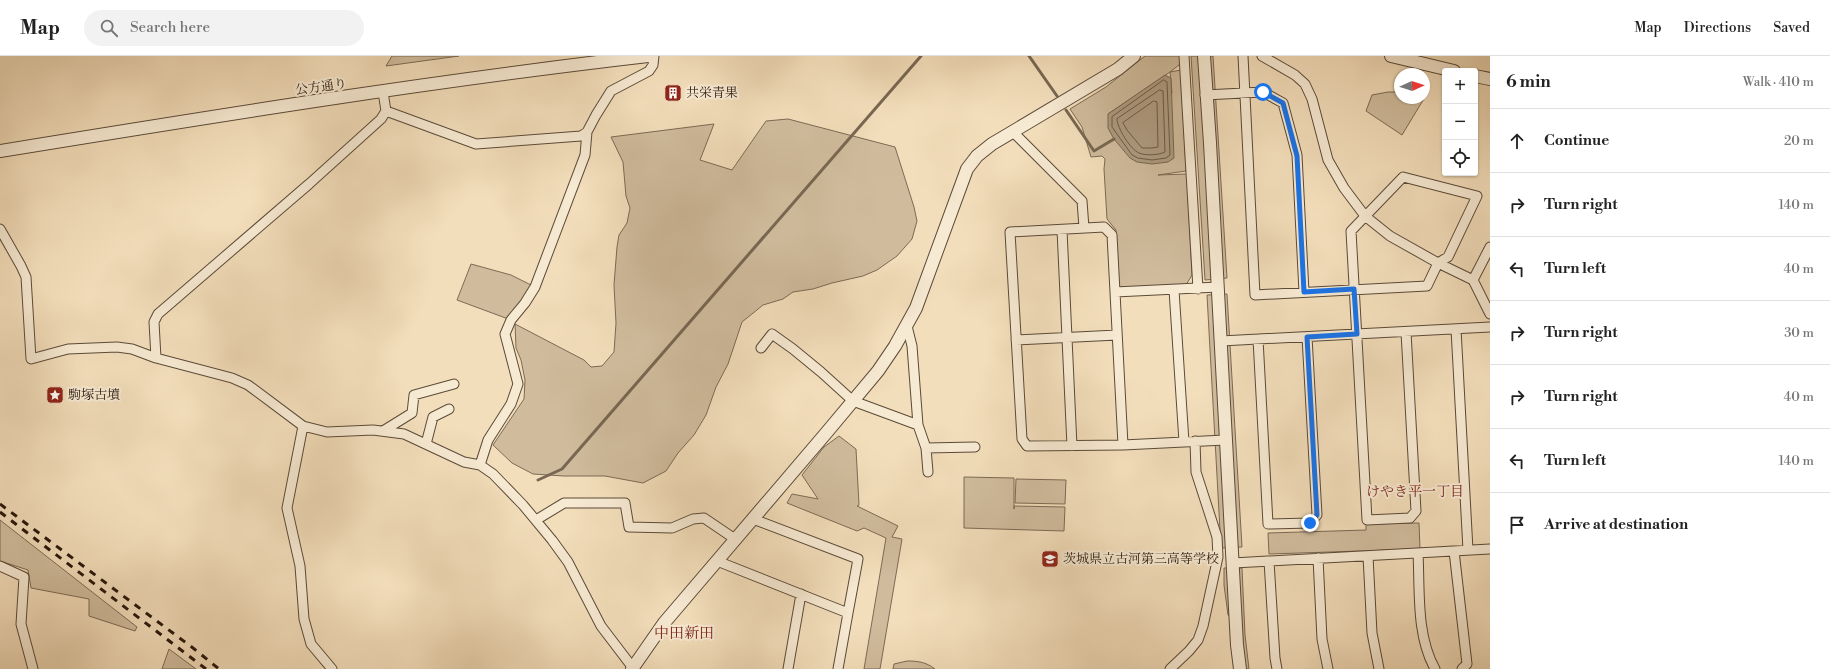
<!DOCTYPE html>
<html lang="en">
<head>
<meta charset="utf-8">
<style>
  body { margin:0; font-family:"Libre Bodoni","Noto Serif JP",serif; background:#f2f2f2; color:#222 }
  .controls { position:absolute; right:12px; top:12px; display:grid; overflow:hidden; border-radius:4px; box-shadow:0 1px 3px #0004 }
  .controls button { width:36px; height:36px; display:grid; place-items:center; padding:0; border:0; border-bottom:1px solid #e0e0e0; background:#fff; color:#222; font:20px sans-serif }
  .compass { position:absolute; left:1394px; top:12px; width:36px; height:36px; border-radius:50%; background:#fff; box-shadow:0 1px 3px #0004; rotate:87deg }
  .stop { position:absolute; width:12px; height:12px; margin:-9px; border:3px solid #1a73e8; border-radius:50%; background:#fff }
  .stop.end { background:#1a73e8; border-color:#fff; box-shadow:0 1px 4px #0008 }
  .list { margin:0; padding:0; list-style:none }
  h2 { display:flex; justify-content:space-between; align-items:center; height:52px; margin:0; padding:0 16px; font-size:17px }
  h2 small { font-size:13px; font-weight:400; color:#767676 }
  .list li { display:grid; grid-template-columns:26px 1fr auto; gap:12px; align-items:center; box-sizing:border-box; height:64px; padding:0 16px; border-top:1px solid #e0e0e0 }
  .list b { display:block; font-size:15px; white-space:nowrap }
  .list em { font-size:13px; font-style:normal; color:#767676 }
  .icon { flex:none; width:22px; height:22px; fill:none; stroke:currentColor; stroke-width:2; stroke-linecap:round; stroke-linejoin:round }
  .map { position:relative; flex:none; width:1490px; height:613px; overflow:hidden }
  header { display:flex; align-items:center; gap:24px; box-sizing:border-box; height:56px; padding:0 20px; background:#fff; border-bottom:1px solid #e0e0e0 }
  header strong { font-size:19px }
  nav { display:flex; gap:22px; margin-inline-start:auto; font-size:14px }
  .search { width:280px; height:36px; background:#f2f2f2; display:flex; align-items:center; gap:10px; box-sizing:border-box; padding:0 14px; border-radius:22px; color:#767676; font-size:15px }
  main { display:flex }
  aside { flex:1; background:#fff }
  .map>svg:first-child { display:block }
  .green { fill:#d0bc9d; stroke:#7c6a55; fill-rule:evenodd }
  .water { fill:#ae9b80; stroke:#786752 }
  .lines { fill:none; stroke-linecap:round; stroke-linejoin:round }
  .shore { stroke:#6b5a46; stroke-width:1 }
  .stream { stroke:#786752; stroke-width:3 }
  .minor-casing { stroke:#5b4a38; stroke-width:11 }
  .tertiary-casing { stroke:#5b4a38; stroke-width:14 }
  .minor { stroke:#f7ead3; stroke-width:9 }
  .tertiary { stroke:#f7ead3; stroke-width:12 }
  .rail { stroke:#28180d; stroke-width:3; stroke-dasharray:7 7; stroke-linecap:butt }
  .route { stroke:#1a73e8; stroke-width:5 }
  .labels { text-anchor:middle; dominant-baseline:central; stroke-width:4; stroke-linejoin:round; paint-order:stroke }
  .street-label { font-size:13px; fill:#28180d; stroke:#f7ead3 }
  .poi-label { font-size:13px; fill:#28180d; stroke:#f7ead3; text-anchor:start }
  .neighbourhood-label { font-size:14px; fill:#7a1f14; stroke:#f7ead3 }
  .quarter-label { font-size:15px; fill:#7a1f14; stroke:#f7ead3 }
</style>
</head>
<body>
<header>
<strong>Map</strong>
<div class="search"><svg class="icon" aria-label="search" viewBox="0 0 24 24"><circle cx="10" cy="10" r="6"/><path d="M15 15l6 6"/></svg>Search here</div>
<nav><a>Map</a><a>Directions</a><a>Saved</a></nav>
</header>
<main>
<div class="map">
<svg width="1490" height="613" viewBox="0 0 1490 613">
  <rect width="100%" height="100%" fill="#f3debb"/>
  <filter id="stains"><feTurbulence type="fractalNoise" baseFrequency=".005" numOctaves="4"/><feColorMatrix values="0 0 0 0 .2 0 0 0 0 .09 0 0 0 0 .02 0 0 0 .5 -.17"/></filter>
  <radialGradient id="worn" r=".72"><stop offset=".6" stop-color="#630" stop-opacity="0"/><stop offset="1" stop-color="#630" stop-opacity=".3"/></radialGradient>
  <path class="green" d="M 392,0 L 459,0 L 386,10 Z
    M 1145,0 L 1185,0 L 1179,9 L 1170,16 L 1181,14 L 1186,115 L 1158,119 L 1187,118 L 1192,219 L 1186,229 L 1118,232 L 1116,174 L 1107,163 L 1104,113 L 1105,103 L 1102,100 L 1091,101 L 1082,71 L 1070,53 L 1106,31 ZM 1170,16 L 1172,37 L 1108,58 Z
    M 1191,0 L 1213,0 L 1227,222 L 1205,224 Z
    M 1388,36 L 1400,36 L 1400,42 L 1424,42 L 1424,36 L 1428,36 L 1402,79 L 1366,55 L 1372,39 Z
    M 788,63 L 895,91 L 914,151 L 917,165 L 912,183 L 897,200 L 877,214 L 863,220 L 832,227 L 813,233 L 793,236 L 783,243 L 763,249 L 742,266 L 728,308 L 716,331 L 706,359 L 694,379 L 678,397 L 666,415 L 643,427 L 605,420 L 564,420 L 533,418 L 512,407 L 493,389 L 524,343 L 525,324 L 521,304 L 516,292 L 515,268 L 584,304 L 591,311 L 602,310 L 614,296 L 616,267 L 614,229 L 617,191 L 619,179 L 627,167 L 630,152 L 626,140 L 623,106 L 611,81 L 714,68 L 700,104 L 732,114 L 766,65 Z
    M 471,208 L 511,219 L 535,231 L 511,264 L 457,244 Z
    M 1227,238 L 1242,491 L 1221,492 L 1207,239 Z
    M 839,380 L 856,393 L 859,449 L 857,450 L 898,470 L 892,481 L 902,483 L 880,613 L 864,613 L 886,482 L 864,472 L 857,475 L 787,447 L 792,438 L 818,443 L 802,419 L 824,391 Z
    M 964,421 L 1014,422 L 1014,453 L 1014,450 L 1065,451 L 1064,475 L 964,472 Z
    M 1016,423 L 1066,424 L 1065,448 L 1015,447 Z
    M 0,464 L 137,571 L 135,575 L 89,560 L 89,543 L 31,532 L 28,514 L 0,505 Z
    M 1419,467 L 1420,493 L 1269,498 L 1268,477 L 1366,474 L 1366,468 Z
    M 1224,512 L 1242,512 L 1245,579 L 1249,613 L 1243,613 L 1239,569 L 1228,559 L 1224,529 Z
    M 169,593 L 196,613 L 162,613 Z
    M 907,605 C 918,605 926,606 935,613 L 893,613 L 894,608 Z"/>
  <path class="water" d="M 1165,19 L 1171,22 L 1174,102 L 1168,106 L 1152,108 L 1137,106 L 1130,102 L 1114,83 L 1108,72 L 1108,58 Z"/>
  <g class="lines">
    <path class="shore" d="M 1164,24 L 1167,26 L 1170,99 L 1166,102 L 1152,104 L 1138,102 L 1132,99 L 1112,71 L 1112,61 Z
      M 1160,34 L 1163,35 L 1165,96 C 1159,99 1146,100 1139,97 C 1131,94 1117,72 1117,63 Z
      M 1154,45 L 1157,46 L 1158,91 L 1152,92 L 1142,92 L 1127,74 L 1123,67 Z"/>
    <path class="stream" d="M 1029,0 L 1057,40
      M 1066,54 L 1094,95 L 1114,83
      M 538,424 L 562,413 L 921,0"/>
    <defs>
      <path id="minor" d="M 1184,0 L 1198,233
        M 1243,0 L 1255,239 C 1312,236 1369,233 1427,230 L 1438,207 L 1448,201 L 1477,140 L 1403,121 L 1351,175 C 1356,271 1362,367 1367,464 L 1410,462 L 1416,455 L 1406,276
        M 1262,0 L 1295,19 L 1305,28 L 1312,43 L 1328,104 L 1344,132 L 1365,160 L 1390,180 L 1438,207 L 1473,224 L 1490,258
        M 1205,39 L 1263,36 L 1283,47 L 1297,99 L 1304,236
        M 386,55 L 476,88 L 581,80 L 587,76
        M 1013,76 L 1082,145 L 1084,172
        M 0,173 L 21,210 L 26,221 L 31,303 L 68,293 L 117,291 L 132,293 L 156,302 L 232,322 L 248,329 L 303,370 L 327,376 L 373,374 L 404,378 L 464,406 L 480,409 L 493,418 L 523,449 L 552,484 L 568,506 L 601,570 L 633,612
        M 1062,174 L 1072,390
        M 1473,224 L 1490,191
        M 1174,234 L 1184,386
        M 1115,236 L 1218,231
        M 907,270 L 912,290 L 918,369
        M 1456,273 L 1468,494
        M 1258,283 L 1268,468 L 1310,467 L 1317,459 L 1307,281
        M 1016,284 L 1117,279
        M 1221,285 L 1490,271
        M 761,292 L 772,278 L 793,293 L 821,316 L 853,345 L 918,369 L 926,392 L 928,416
        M 156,302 L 154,266 L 158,258 L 309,128 L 381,63 L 386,55 L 383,36
        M 303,370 L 287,452 L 300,510 L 304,563 L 311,588 L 332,613
        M 383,375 L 412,357 L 414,339 L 454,328
        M 426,388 L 433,361 L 449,353
        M 1123,389 L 1112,179 L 1104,171 L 1010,176 L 1022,383 L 1027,390 L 1123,389 L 1225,384
        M 926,392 L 975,391
        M 480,409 L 488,384 L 511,348 L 518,328 L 505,278 L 511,264 L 525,247 L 535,231 L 585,99 L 587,76 L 596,59 L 611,35 L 649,15 L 653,9 L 654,0
        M 753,463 L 858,503 L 848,557
        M 536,464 L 564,447 L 625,447 L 629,471 L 672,472 L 693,463 L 704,462 L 735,483
        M 1454,495 L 1467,608 L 1462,613
        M 1418,497 C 1420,535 1416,579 1435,613
        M 1368,500 L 1372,577 L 1379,613
        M 1318,502 L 1322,583 L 1328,613
        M 717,505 L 848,557 L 838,613
        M 1269,505 L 1275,602 L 1277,613
        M 1233,507 L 1490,493
        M 0,510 L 24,521 L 21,568 L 33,613
        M 788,613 L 801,538
        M 1170,613 L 1189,595 L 1198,584 L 1203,570 L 1218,501 L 1217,481 L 1196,416 L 1195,385"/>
      <path id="tertiary" d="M 1204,0 L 1210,87 L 1237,589 L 1240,613
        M 1391,0 L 1454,15
        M 1475,20 L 1490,23
        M 0,95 C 215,60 431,25 648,0
        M 632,613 L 664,567 L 827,376 L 878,315 L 895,290 L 916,252 L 967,113 L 977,100 L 992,88 L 1118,13 L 1134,0"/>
    </defs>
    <use href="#minor" class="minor-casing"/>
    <use href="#tertiary" class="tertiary-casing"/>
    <use href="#minor" class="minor"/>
    <use href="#tertiary" class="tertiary"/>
    <path class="rail" d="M 0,448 L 193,592 L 219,613
      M 0,456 L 206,613"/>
  </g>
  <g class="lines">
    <path class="route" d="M 1263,36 L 1283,47 L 1297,100 L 1304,236 L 1354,233 L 1357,278 L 1307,281 L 1317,459 L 1310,467"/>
  </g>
  <defs>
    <symbol id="building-square" viewBox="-11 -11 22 22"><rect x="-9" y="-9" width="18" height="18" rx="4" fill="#8f2418" stroke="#f7ead3"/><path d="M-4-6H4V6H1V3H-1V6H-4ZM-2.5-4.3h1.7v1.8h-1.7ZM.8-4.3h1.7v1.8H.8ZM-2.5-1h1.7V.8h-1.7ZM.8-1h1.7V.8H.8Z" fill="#fff"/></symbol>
    <symbol id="sight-square" viewBox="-11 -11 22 22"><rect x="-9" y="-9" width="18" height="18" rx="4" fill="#8f2418" stroke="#f7ead3"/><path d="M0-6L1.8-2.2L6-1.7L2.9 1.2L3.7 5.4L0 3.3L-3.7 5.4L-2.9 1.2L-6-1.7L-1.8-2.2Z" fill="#fff"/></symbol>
    <symbol id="school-square" viewBox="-11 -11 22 22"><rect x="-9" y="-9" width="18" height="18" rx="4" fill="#8f2418" stroke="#f7ead3"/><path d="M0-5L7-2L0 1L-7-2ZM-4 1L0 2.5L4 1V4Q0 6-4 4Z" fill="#fff"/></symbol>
  </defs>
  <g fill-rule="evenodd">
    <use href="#building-square" x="663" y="27" width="20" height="20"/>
    <use href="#sight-square" x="45" y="329" width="20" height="20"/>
    <use href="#school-square" x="1040" y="493" width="20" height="20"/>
  </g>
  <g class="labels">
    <g class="street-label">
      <text transform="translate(321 31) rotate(-8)">公方通り</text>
    </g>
    <g class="poi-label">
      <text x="686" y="37">共栄青果</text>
      <text x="68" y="339">駒塚古墳</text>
      <text x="1063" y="503">茨城県立古河第三高等学校</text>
    </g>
    <g class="neighbourhood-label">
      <text x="1415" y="436">けやき平一丁目</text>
    </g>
    <g class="quarter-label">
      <text x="684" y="577">中田新田</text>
    </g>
  </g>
  <rect width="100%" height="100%" filter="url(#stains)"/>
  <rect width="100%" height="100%" fill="url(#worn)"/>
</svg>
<div class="controls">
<button>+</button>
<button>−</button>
<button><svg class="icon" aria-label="locate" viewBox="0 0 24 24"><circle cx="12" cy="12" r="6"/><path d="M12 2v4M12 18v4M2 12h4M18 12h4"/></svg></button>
</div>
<svg class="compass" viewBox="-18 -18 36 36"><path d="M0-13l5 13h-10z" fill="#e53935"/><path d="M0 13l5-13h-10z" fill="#767676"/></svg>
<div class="stop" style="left:1263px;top:36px"></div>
<div class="stop end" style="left:1310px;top:467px"></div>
</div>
<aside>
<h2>6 min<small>Walk · 410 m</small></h2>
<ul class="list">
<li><svg class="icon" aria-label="ahead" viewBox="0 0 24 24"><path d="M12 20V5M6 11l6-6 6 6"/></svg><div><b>Continue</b></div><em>20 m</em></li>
<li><svg class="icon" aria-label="right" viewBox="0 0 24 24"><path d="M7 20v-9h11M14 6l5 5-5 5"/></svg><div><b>Turn right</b></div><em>140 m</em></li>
<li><svg class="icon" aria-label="left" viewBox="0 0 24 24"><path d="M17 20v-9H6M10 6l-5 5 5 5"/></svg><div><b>Turn left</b></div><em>40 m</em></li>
<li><svg class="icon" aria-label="right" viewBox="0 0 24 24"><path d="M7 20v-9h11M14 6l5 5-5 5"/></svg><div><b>Turn right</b></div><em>30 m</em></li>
<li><svg class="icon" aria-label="right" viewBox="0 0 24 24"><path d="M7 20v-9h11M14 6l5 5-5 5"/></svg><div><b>Turn right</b></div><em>40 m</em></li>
<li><svg class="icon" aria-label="left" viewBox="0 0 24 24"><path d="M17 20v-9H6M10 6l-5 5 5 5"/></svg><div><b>Turn left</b></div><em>140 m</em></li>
<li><svg class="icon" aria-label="arrive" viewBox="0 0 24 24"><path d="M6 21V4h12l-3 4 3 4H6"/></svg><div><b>Arrive at destination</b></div></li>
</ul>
</aside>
</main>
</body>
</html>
